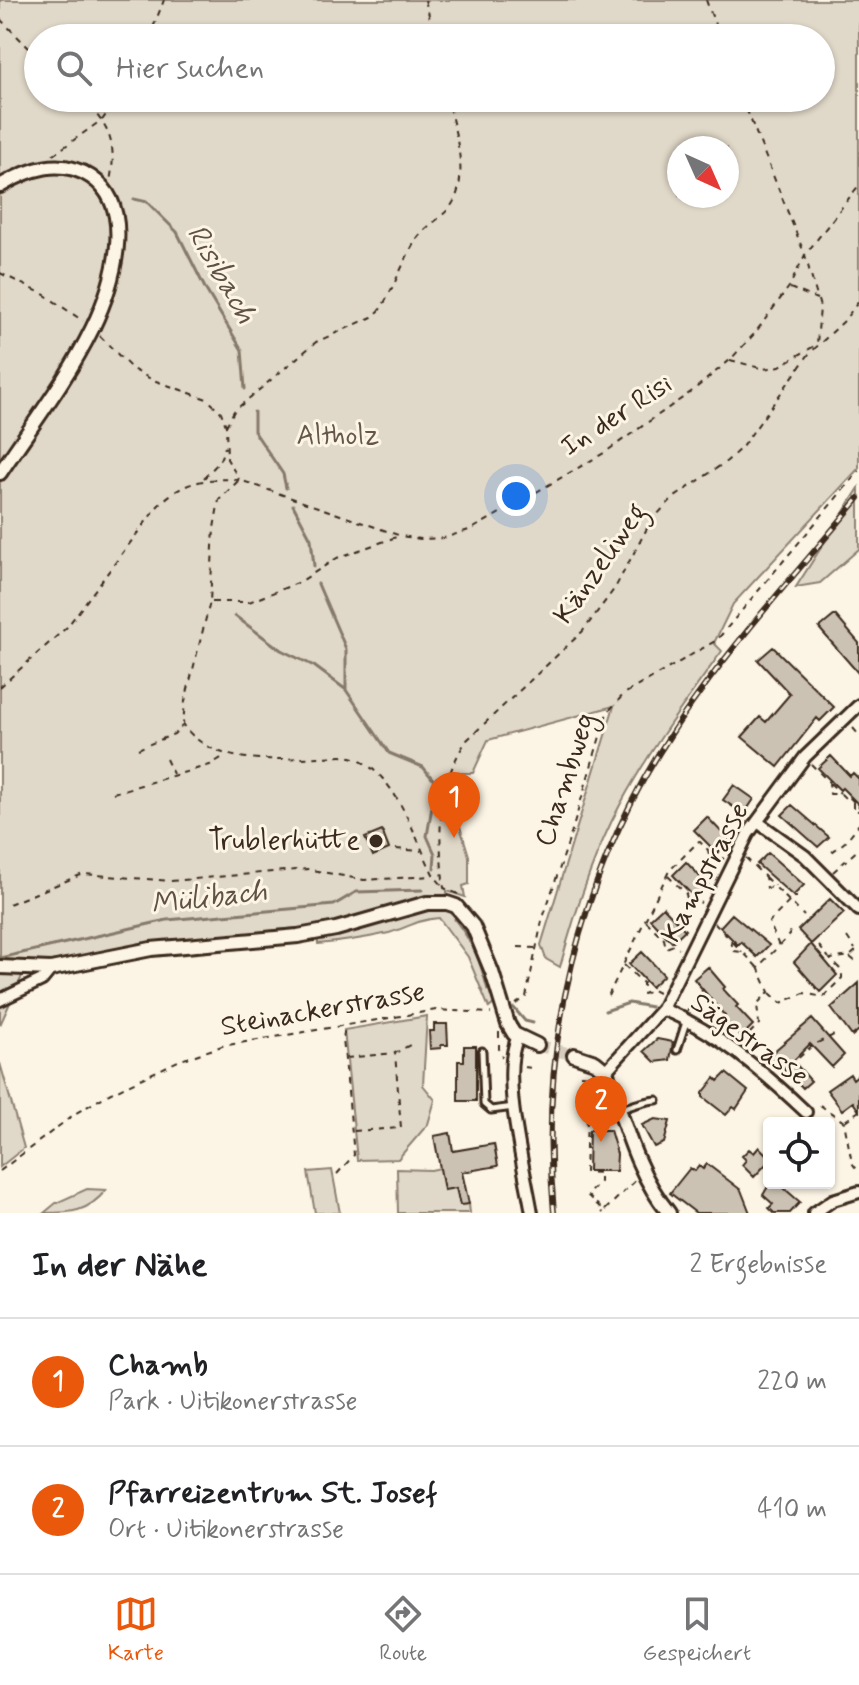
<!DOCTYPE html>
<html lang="de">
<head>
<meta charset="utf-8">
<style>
  body { margin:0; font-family:Mynerve,sans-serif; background:#f2f2f2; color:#202124 }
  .controls { position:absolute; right:24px; bottom:24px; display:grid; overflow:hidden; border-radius:8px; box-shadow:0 2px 6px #0004 }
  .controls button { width:72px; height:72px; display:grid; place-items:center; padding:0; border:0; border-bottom:2px solid #e0e0e0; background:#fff; color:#202124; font:40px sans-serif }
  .compass { position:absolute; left:667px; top:136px; width:72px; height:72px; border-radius:50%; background:#fff; box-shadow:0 2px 6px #0004; rotate:135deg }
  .you { position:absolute; left:516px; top:496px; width:28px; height:28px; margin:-20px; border:6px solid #fff; border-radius:50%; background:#1a73e8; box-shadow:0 0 0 12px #1a73e833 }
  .badge { display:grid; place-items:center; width:52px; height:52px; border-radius:50%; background:#ea580c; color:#fff; font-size:26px; font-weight:700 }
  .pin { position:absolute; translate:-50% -66px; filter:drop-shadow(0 2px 4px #0008) }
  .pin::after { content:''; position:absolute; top:42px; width:28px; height:24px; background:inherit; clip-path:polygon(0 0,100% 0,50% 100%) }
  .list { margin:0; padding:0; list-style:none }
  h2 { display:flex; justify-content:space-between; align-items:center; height:104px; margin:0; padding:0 32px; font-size:34px }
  h2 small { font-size:26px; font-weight:400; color:#757577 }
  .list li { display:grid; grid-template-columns:52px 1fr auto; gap:24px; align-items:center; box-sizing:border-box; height:128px; padding:0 32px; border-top:2px solid #e0e0e0 }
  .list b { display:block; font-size:30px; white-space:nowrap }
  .list p { margin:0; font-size:26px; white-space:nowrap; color:#757577 }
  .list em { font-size:26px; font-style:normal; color:#757577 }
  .icon { flex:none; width:44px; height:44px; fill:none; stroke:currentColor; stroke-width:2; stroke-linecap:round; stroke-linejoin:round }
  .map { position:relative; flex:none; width:859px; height:1213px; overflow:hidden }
  .search { position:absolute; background:#fff; box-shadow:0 2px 6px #0004; left:24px; right:24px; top:24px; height:88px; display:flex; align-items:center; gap:20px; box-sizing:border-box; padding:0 28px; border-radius:44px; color:#757577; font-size:30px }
  .sheet { height:360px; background:#fff }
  nav { display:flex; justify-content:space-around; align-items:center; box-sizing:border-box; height:112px; border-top:2px solid #e0e0e0; background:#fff; font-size:22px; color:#757577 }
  nav a { display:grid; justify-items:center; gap:4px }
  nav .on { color:#ea580c }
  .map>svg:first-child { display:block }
  .green { fill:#e0d8c8; stroke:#8e8173; stroke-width:2; fill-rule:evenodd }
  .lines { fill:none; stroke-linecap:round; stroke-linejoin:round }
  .stream { stroke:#85796b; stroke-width:3 }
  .building { fill:#ccc2b3; stroke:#3b2a1e; stroke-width:2 }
  .tertiary-tunnel { stroke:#d5ccbd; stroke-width:12; stroke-dasharray:12 6; stroke-linecap:butt }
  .service-casing { stroke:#3b2a1e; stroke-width:11 }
  .minor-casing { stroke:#3b2a1e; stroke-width:16 }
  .tertiary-casing { stroke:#3b2a1e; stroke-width:18 }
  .path { stroke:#3b2a1e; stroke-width:2; stroke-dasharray:6 6; stroke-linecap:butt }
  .service { stroke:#fcf5e5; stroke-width:5 }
  .minor { stroke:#fcf5e5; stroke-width:10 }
  .tertiary { stroke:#fcf5e5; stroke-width:12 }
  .rail-casing { stroke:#3b2a1e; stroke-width:6 }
  .rail { stroke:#fcf5e5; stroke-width:3; stroke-dasharray:9; stroke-linecap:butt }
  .poi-dot { fill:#3b2a1e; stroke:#fcf5e5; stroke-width:3 }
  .labels { text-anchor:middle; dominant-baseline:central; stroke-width:6; stroke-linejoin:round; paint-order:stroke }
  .street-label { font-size:28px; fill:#3b2a1e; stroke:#fcf5e5 }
  .park-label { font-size:28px; fill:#645648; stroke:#fcf5e5 }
  .poi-label { font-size:28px; fill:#3b2a1e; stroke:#fcf5e5; text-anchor:end }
  .water-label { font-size:30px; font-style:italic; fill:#605144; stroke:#fcf5e5 }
</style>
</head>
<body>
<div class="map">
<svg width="859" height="1213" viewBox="0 0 859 1213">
  <rect width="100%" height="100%" fill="#fcf5e5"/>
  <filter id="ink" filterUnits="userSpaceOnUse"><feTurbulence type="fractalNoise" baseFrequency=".0125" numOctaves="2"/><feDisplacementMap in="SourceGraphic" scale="16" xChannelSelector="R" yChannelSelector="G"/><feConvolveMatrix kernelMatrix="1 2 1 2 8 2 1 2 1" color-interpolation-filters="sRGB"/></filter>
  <g filter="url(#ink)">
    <path class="green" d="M 0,0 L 859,0 L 859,468 L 733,604 L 714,643 L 722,651 C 686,701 649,751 620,805 C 593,855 575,912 560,967 L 546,959 L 541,945 L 614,706 L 488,740 L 473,773 L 455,773 L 443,818 L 458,820 L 469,856 L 469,884 L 463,886 L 465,897 L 447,891 L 447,909 C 480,933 484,966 495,1003 L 489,1008 L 468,957 L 439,918 C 415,920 410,927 389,933 C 366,938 341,942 318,944 L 316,926 L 180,940 L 27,965 L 0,1025 ZM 38,38 L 821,38 L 821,98 L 38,98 ZM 679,148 L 727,148 L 727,196 L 679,196 Z
      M 859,488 L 859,549 L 820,583 L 796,587 Z
      M 427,1016 L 423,1085 L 435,1100 L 428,1124 L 398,1159 L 357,1160 L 344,1030 Z
      M 0,1063 L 24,1148 L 0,1167 Z
      M 440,1168 L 464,1186 L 458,1197 L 460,1205 L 469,1204 L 470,1213 L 398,1213 L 397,1169 L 431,1170 Z
      M 332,1170 L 340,1213 L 315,1213 L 308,1172 Z
      M 87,1189 L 106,1190 C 88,1212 72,1213 44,1213 L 56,1203 Z"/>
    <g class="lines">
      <path class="stream" d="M 134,199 L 147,202 L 177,232 L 206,290 L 242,350 L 245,389
        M 254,412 L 254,431 L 283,474 L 286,488
        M 293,505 L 311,539 L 314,566
        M 318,584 L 346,649 L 346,690 L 389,753 L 423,767 L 436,783 L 427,836 L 435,854 L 434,868
        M 235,616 L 281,650 L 314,666 L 345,689
        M 455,919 C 473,942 481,962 488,990
        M 0,958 L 167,920 L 334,905 L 356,892 L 422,890
        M 514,1008 L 525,1021 L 533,1023
        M 605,1011 L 629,1003 L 651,1007"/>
    </g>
    <path class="building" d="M 835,615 L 859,643 L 859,674 L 819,628 Z
      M 773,647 L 834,707 L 820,721 L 817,718 L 778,767 L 742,737 L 760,717 L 766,722 L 790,694 L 758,660 Z
      M 831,756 L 850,776 L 853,773 L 859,779 L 859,805 L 842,788 L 840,790 L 818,768 Z
      M 734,785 L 754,799 L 744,814 L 723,800 Z
      M 792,805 L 829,837 L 818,847 L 782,815 Z
      M 707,817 L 730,841 L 717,853 L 694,830 Z
      M 382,831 L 389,849 L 373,856 L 365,838 Z
      M 768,853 L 804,885 L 793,896 L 757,864 Z
      M 686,862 L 708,885 L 695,898 L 673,875 Z
      M 830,899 L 844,913 L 811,944 L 798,930 Z
      M 663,907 L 685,930 L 672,942 L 650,919 Z
      M 732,914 L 769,945 L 757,957 L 741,942 L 738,945 L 720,927 Z
      M 811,944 L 837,975 L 820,992 L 794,962 Z
      M 642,952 L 664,975 L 651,987 L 629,964 Z
      M 708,967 L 725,987 L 723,989 L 738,1005 L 736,1007 L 753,1025 L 741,1037 L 723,1018 L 725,1016 L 694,979 Z
      M 859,983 L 859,1030 L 852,1036 L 831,1008 Z
      M 812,1019 L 844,1055 L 832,1067 L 810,1044 L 793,1061 L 811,1081 L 803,1088 L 783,1067 L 780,1070 L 767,1057 Z
      M 434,1024 L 447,1024 L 448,1045 L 441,1045 L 441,1048 L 430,1049 L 429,1031 L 434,1031 Z
      M 657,1039 L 673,1042 L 670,1060 L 655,1062 L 644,1051 Z
      M 464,1046 L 476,1046 L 476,1101 L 458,1101 L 458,1061 L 464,1061 Z
      M 726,1073 L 748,1091 L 736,1109 L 733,1107 L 726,1115 L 703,1097 L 703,1093 L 715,1078 L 718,1081 Z
      M 850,1074 L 853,1079 L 859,1074 L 859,1111 L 853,1102 L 842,1110 L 827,1090 Z
      M 655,1119 L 670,1121 L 664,1143 L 654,1147 L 642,1125 Z
      M 589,1130 L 610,1130 L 617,1154 L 616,1171 L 588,1171 Z
      M 450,1133 L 453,1151 L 494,1144 L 498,1166 L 462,1172 L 469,1204 L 460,1205 L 456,1188 L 444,1190 L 434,1136 Z
      M 759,1147 L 769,1157 L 769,1161 L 754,1177 L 742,1165 L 746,1160 L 742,1156 L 749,1149 L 754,1153 Z
      M 707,1164 L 741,1190 L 750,1213 L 696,1213 L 670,1193 L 690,1168 L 695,1171 L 699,1166 L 703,1169 Z
      M 770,1183 L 778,1183 L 800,1202 L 790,1213 L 774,1213 L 769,1208 L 773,1204 L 763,1195 Z"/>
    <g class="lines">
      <path class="tertiary-tunnel" d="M 537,1045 L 574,1055"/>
      <defs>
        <path id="service" d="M 677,1050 L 686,1022
          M 482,1051 L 484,1104 L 491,1110 L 514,1107
          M 595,1095 L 595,1114 C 617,1115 634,1101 657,1100"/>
        <path id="minor" d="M 759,823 L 805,856 L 859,910
          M 0,1000 L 42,980 L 51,969
          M 662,1009 C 715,1030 765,1073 806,1112
          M 518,1037 C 499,1074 525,1170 532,1213
          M 606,1071 L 662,1009 L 748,834 L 805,757 L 859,705
          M 814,1213 L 833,1200 L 859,1192"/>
        <path id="tertiary" d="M 0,186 C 29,169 60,157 91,177 C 138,208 112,288 92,329 C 67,380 31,426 0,473
          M 0,967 L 51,969 L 151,949 L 298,936 L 336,929 L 427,903 L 447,903 L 456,906 L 473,926 L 492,972 L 508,1024 L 514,1034 L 537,1045
          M 574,1055 L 595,1062 L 606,1071 C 624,1119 635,1172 669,1213"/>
      </defs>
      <use href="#service" class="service-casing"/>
      <use href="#minor" class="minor-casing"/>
      <use href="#tertiary" class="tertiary-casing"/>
      <path class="path" d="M 425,0 L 435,38
        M 706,0 L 720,38
        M 0,19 L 38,57
        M 149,38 L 164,0
        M 81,98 C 108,124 118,142 110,181
        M 742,98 L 805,255 L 820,307 L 817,344
        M 53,155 L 103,119 L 117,98
        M 0,273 L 45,295 L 83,321
        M 790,288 L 817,299
        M 100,336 L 132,369 L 153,380 L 207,399 L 221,412 L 226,426 L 227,459 L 239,479
        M 730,360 L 764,369 L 780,366 L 816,345
        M 226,426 L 234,411 L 316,342 L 372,317 L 379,311 C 394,289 402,263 416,240 C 425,226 441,219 451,206 C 471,177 454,130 447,98
        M 204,478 L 219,462 L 225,447
        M 238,481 L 219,500 L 214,528 L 210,602 L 185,701 L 183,725 C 216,768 272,759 320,757 C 330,757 342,755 351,757 C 362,760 375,770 382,778 C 406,805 418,844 434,876 L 443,886
        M 212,602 L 249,602 L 300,582 L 337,558 L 399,536
        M 0,687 L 67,627 L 157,507 C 180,482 206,477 240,480 L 401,536 L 421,539 L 444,538 L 472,529 L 604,453 L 691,392 L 730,360 L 755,333 L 789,287 L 805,255 L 859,185
        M 853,728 L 859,735
        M 138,749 L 174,734 L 182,726
        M 166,759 L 173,774
        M 811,764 L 829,782 L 830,794 L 841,794 L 846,799 L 849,797 L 859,807
        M 830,783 L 840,793
        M 113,793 L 210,765 L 226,755
        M 853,802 L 853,810 L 859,811
        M 396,849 L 421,851
        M 832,852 L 845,842 L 859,824
        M 746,858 L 765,877 L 767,888 L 775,887 L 804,916
        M 833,872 L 859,849
        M 668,876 L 686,894 L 688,904 L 696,901 L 701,903
        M 765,877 L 774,886
        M 458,894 L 444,888 C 438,837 436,785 467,740 L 583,631 L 615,588 L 651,521 L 672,499 L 727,461 L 742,447 L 809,354 L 843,322 L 859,301
        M 9,904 L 83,874 L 171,881 L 307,869 L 364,880 L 432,876
        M 646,921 L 664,939 L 666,948 L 674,945 L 679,948
        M 714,923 L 731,940 L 733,951 L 743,952 L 757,967
        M 847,937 L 855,949
        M 733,942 L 742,952
        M 780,945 L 790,935 L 789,931
        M 819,946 L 829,958
        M 518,947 L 535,948
        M 850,957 L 856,962 L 859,960
        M 624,965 L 643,983 L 643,994 L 652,990 L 658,993
        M 770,993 L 781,1003 L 804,993 L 823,997 L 842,978 L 842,971 L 830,959 L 850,956 L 859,948
        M 608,996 L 669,871 L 699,841 L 708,850 L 710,859 L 718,856 L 724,859
        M 516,1004 L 526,997 L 542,921 L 571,834 L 607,713 L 624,694 L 717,640 L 859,471
        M 687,1011 L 703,989
        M 710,1020 L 717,1008
        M 499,1032 L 499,1049 L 502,1057
        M 741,1042 L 759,1024 L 757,1004 L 769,992 L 758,967 L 779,946 L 769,922 L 794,897 L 797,897
        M 346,1058 L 395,1053 L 410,1045
        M 524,1067 L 531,1068
        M 781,1074 L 813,1045 L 834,1035
        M 580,1075 L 592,1076
        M 820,1105 L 844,1122 L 852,1163 L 859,1172
        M 587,1119 L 585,1172 L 600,1173 L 600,1182 L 587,1195 L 604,1211 L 602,1213
        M 845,1121 L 859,1111
        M 354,1131 L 401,1128 L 395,1053
        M 0,1171 L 76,1113 L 109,1094 L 178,1061 L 222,1046 L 436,1010 L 491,1013
        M 337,1174 L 354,1155 L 343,1039 L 345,1026
        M 605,1210 L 635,1181"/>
      <use href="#service" class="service"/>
      <use href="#minor" class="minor"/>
      <use href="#tertiary" class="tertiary"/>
      <defs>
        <path id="rail" d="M 554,1213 C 538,1046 579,875 671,734 C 726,650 795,575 859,498"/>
      </defs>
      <use href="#rail" class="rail-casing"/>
      <use href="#rail" class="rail"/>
    </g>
  </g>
  <circle class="poi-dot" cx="376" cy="841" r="8"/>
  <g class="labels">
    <g class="street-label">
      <text transform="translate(617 416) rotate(-33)">In der Risi</text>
      <text transform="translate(601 564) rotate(-55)">Känzeliweg</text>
      <text transform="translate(566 780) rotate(-72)">Chambweg</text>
      <text transform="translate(706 873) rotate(-62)">Kampstrasse</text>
      <text transform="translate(323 1010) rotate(-10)">Steinackerstrasse</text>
      <text transform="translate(749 1040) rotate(36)">Sägestrasse</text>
    </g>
    <g class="park-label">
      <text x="338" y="436">Altholz</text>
    </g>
    <g class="poi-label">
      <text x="360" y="841">Trublerhütte</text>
    </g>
    <g class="water-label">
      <text transform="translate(221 274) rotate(60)">Risibach</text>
      <text transform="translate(209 898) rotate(-7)">Mülibach</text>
    </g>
  </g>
</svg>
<div class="controls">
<button><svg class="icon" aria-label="locate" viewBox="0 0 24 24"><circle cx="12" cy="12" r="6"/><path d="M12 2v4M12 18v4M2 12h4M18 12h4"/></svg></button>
</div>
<svg class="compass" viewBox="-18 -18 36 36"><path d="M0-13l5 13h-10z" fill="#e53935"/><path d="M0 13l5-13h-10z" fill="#757577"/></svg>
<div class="you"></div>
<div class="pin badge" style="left:454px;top:838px">1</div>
<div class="pin badge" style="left:601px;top:1142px">2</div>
<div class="search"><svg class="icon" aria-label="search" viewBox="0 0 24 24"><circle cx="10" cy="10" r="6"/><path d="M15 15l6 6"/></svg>Hier suchen</div>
</div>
<section class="sheet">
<h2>In der Nähe<small>2 Ergebnisse</small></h2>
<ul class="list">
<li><span class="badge">1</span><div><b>Chamb</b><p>Park · Uitikonerstrasse</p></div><em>220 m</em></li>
<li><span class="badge">2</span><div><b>Pfarreizentrum St. Josef</b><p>Ort · Uitikonerstrasse</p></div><em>410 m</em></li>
</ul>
</section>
<nav>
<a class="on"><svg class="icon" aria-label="map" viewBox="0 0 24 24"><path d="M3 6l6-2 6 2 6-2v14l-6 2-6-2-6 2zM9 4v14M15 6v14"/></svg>Karte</a>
<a><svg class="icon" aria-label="directions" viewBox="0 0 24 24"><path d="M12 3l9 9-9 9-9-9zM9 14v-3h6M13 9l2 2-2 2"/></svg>Route</a>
<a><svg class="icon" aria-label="saved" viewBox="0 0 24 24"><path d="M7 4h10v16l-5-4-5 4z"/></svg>Gespeichert</a>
</nav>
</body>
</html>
